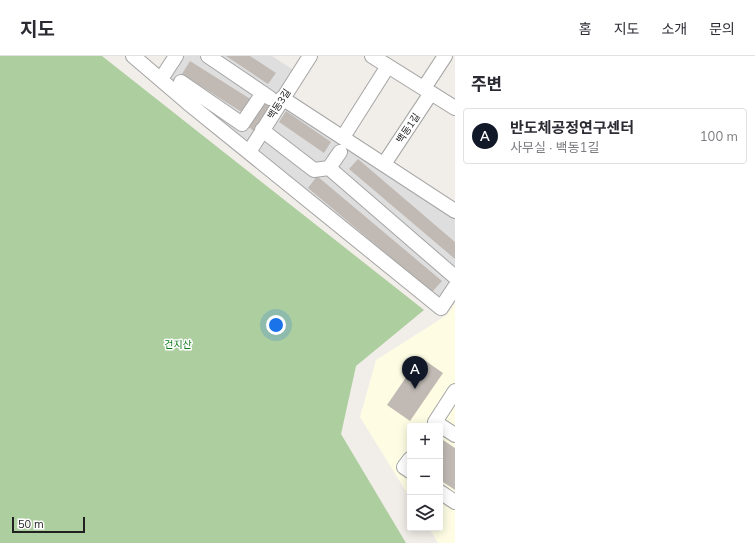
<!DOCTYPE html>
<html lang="ko">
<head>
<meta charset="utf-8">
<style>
  body { margin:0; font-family:Mulish,"Noto Sans KR",sans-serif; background:#f2f2f3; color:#2b2b33 }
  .controls { position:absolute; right:12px; bottom:12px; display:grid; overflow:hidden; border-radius:4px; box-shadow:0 2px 10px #0003 }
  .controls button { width:36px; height:36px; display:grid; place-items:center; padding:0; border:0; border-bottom:1px solid #e1e1e2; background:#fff; color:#2b2b33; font:20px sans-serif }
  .scale { position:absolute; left:12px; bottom:10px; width:73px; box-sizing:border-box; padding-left:4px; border:2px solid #212121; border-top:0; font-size:11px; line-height:14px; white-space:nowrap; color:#212121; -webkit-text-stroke:3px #fff; paint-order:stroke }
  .you { position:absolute; left:276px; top:269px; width:14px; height:14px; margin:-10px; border:3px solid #fff; border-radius:50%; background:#1a73e8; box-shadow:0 0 0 6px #1a73e833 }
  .badge { display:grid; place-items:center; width:26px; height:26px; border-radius:50%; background:#111827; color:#fff; font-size:13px; font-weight:700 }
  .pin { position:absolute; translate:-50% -33px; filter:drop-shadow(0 1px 2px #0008) }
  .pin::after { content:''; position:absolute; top:21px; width:14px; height:12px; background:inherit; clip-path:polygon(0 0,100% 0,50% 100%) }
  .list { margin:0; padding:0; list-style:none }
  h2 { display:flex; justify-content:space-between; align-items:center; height:52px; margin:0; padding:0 16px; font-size:17px }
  h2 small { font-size:13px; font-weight:400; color:#7c7c81 }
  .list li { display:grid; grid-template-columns:26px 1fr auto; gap:12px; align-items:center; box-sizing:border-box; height:56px; margin:0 8px 8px; padding:0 8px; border:1px solid #e1e1e2; border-radius:4px }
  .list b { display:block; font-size:15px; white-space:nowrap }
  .list p { margin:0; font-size:13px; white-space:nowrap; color:#7c7c81 }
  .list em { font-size:13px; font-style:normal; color:#7c7c81 }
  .icon { flex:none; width:22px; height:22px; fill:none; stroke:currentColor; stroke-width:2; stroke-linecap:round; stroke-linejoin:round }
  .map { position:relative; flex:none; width:455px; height:487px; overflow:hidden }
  header { display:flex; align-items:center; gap:24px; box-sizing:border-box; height:56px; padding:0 20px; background:#fff; border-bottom:1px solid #e1e1e2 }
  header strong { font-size:19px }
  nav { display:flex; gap:22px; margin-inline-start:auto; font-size:14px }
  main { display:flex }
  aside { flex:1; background:#fff }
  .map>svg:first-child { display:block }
  .residential { fill:#dfdede }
  .education { fill:#fefde4 }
  .forest { fill:#adce9f }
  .building { fill:#c1bab4 }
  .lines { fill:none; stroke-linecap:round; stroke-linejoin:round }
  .minor-casing { stroke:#a5a5a5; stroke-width:16 }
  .minor { stroke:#fff; stroke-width:14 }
  .labels { text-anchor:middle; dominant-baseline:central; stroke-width:3; stroke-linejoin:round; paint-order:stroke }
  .street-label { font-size:10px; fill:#212121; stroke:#fff }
  .park-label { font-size:10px; fill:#117c19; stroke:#fff }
</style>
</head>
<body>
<header>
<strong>지도</strong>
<nav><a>홈</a><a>지도</a><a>소개</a><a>문의</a></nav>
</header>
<main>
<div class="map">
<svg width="455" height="487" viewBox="0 0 455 487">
  <rect width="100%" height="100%" fill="#f1ede8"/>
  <path class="residential" d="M 180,0 L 272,0 L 295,15 L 246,90 L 165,23 Z
    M 282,50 L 455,158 L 455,221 L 435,248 L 257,97 L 256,88 Z"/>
  <path class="education" d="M 455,247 L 455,487 L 438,487 L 429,472 L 440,472 L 440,370 L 410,370 L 410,442 L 360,361 L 376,304 L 447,259 Z"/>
  <path class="forest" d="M 0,0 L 102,0 L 424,254 L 356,310 L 341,378 L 406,487 L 0,487 Z"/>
  <path class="building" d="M 226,0 L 250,0 L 276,17 L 268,28 Z
    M 190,5 L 252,44 L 243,57 L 182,18 Z
    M 264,44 L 271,49 L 254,75 L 247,70 Z
    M 286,55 L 331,86 L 324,97 L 279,66 Z
    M 358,103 L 455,186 L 455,203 L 349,113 Z
    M 317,120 L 442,225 L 432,236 L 308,132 Z
    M 420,301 L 443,317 L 410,365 L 387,349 Z
    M 440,382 L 455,392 L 455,434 L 440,424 Z"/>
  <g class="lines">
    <defs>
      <path id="minor" d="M 133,0 L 188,47 L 441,252 L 455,231
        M 208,0 L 270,42
        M 372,0 L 455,52
        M 161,23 L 176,0
        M 181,26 L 242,68 L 263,37
        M 424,32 L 445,0
        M 282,42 L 455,155
        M 262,74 L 314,114 L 329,112 L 455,221
        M 343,81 L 388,10
        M 249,96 L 310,0
        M 384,108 L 431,37
        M 329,112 L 340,96
        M 455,335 L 435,366 L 455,379
        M 410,403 L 404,411 L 410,415
        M 440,436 L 455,446"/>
    </defs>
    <use href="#minor" class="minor-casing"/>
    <use href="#minor" class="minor"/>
  </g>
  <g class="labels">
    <g class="street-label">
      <text transform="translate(279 48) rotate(-57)">백동3길</text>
      <text transform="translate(408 72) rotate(-56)">백동1길</text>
    </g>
    <g class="park-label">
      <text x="178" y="288">건지산</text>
    </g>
  </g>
</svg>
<div class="controls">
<button>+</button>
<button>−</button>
<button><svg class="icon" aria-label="layers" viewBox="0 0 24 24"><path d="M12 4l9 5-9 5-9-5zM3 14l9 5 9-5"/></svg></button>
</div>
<div class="scale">50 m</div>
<div class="you"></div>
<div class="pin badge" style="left:415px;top:333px">A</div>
</div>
<aside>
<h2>주변<small></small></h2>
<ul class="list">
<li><span class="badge">A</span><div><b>반도체공정연구센터</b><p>사무실 · 백동1길</p></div><em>100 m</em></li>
</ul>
</aside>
</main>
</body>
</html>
